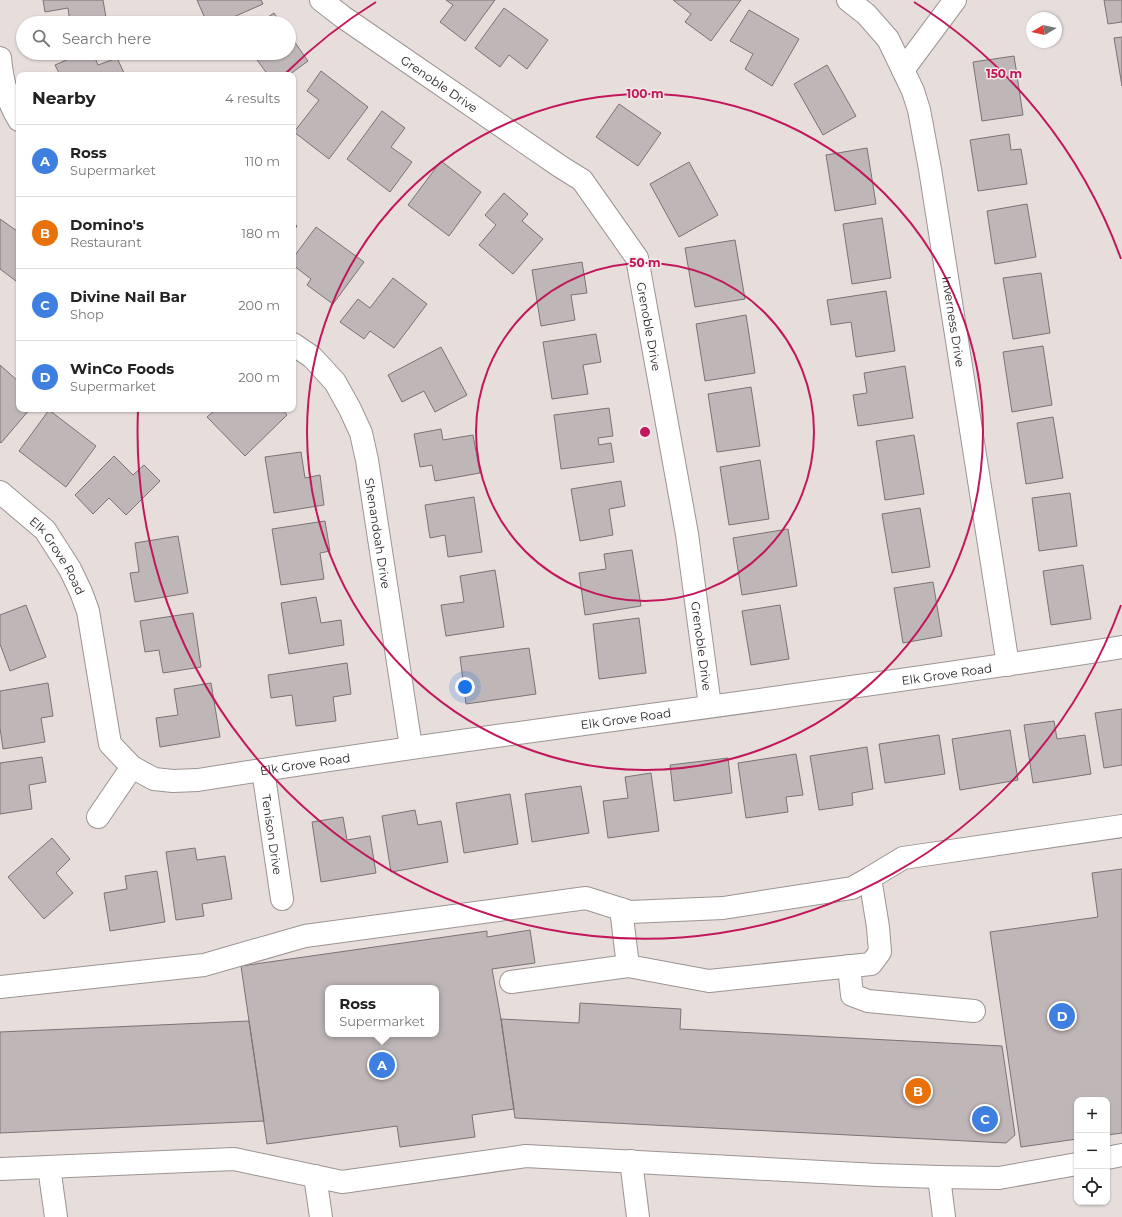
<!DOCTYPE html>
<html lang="en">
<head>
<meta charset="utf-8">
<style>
  body { margin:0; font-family:Montserrat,sans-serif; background:#f2f2f2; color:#222 }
  .controls { position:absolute; right:12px; bottom:12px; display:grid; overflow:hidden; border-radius:8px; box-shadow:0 1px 3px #0004 }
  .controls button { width:36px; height:36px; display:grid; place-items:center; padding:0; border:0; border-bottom:1px solid #e0e0e0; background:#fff; color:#222; font:20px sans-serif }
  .compass { position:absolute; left:1026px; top:12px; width:36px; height:36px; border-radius:50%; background:#fff; box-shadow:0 1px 3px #0004; rotate:261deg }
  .you { position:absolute; left:465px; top:687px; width:14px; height:14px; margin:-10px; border:3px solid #fff; border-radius:50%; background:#1a73e8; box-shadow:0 0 0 6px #1a73e833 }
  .badge { display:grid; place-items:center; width:26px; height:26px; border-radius:50%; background:#b45309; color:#fff; font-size:13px; font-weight:700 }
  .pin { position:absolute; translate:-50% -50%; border:2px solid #fff; box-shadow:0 1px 4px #0006 }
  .popup { position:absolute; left:325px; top:985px; width:114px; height:52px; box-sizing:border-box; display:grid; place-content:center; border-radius:8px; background:#fff; filter:drop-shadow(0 1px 3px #0005); font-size:13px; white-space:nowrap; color:#767676 }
  .popup b { font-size:15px; color:#222 }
  .popup::after { content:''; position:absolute; left:50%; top:100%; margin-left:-8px; border:8px solid transparent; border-top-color:#fff }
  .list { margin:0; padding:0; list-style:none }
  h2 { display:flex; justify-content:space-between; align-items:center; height:52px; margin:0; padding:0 16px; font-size:17px }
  h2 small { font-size:13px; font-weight:400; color:#767676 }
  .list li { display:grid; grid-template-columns:26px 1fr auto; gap:12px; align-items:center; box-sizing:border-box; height:72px; padding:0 16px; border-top:1px solid #e0e0e0 }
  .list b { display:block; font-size:15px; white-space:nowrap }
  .list p { margin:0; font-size:13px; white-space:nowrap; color:#767676 }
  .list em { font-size:13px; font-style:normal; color:#767676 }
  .icon { flex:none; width:22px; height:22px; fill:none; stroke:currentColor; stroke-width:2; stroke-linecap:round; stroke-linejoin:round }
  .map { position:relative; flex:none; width:1122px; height:1217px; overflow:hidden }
  .search { position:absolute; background:#fff; box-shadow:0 1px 3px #0004; left:16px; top:16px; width:280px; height:44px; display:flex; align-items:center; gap:10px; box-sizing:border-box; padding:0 14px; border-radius:22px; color:#767676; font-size:15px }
  .panel { position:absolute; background:#fff; box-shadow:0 1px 3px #0004; left:16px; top:72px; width:280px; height:340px; border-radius:8px }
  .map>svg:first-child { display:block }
  .building { fill:#bfb6b7; stroke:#7a7274; fill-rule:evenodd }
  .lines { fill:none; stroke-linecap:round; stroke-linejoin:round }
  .minor-casing { stroke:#9c9492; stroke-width:24 }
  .minor { stroke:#fff; stroke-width:22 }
  .ring { fill:none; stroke:#c2185b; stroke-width:2 }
  .labels { text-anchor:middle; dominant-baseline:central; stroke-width:3; stroke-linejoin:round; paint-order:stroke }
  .street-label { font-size:12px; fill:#221e1e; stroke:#f4ebe9 }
  .centre { fill:#c2185b; stroke:#f4ebe9; stroke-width:2 }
  .ring-label { font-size:12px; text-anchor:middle; font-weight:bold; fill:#c2185b; stroke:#f4ebe9; stroke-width:3; stroke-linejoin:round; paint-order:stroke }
</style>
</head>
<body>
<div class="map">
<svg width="1122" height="1217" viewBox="0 0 1122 1217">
  <rect width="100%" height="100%" fill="#e7dedc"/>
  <path class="building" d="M 43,0 L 103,0 L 107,23 L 70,23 L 68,8 L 45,12 Z
    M 197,0 L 261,0 L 263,4 L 220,23 L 207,23 Z
    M 446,0 L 495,0 L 465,41 L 440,22 L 453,5 Z
    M 673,0 L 741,0 L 711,41 L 685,22 L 691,14 Z
    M 1104,0 L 1122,0 L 1122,22 L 1108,24 Z
    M 504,8 L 548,40 L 527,69 L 509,55 L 500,67 L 475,48 Z
    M 749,10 L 799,39 L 772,86 L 745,69 L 753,54 L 730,41 Z
    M 274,13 L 281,23 L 259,23 Z
    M 289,34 L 308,61 L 289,75 L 268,75 L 252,53 L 289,53 Z
    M 1122,37 L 1122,86 L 1114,38 Z
    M 83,53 L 93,53 L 98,65 L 117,58 L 125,75 L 60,75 L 55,65 Z
    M 1014,56 L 1023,115 L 982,121 L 973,62 Z
    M 827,65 L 856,116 L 823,135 L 794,84 Z
    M 321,71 L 368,107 L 329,159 L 294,132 L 319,100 L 307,91 Z
    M 619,104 L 661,133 L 638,166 L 596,137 Z
    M 382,111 L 405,128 L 391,147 L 412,162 L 390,192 L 347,159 Z
    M 1009,134 L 1011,150 L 1021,149 L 1027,184 L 978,191 L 970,140 Z
    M 867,148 L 876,204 L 835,211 L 826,155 Z
    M 441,161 L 481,192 L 449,236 L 408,205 Z
    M 689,162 L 718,215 L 679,237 L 650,184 Z
    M 504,193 L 528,214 L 522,221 L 543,239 L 513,274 L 479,245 L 496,225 L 485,215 Z
    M 1027,204 L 1036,257 L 995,264 L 987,211 Z
    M 882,218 L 891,278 L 852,284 L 843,224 Z
    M 0,219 L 17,231 L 19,228 L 19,277 L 16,281 L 0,269 Z
    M 293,222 L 297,226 L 293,232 Z
    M 316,227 L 364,262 L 333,304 L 307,285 L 311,279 L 293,265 L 293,258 Z
    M 735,240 L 745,299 L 695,307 L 685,248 Z
    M 582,262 L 587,293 L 571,295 L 575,320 L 541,326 L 532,270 Z
    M 1041,273 L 1050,333 L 1013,339 L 1003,278 Z
    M 393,278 L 427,304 L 394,348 L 370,331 L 364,339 L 340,322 L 358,299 L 370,308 Z
    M 886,291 L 895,351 L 856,357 L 851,322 L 831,325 L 827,300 Z
    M 746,315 L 755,373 L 705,381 L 696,324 Z
    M 596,334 L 601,362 L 583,365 L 588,394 L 552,399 L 543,342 Z
    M 1043,346 L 1052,405 L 1012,412 L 1003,352 Z
    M 441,347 L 467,395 L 435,412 L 424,391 L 402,402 L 388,375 Z
    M 0,365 L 19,382 L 19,409 L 30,409 L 1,443 L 0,442 Z
    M 905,366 L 913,418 L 858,426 L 853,395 L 867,393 L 864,373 Z
    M 751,387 L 760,446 L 717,452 L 708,394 Z
    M 609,408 L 613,436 L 598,438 L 599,445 L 611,443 L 614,462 L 561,469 L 554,415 Z
    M 216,409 L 282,409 L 287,415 L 245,456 L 207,417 Z
    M 49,410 L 96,446 L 66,487 L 19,451 Z
    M 1053,417 L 1063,478 L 1026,484 L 1017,423 Z
    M 441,429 L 443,440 L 473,435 L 480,473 L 435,481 L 432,465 L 420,467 L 414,434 Z
    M 914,435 L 924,494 L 885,500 L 876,441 Z
    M 301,452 L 305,478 L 320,475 L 324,505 L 274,513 L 265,457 Z
    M 114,456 L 133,475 L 144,465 L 160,481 L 126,515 L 109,498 L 93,514 L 75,495 Z
    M 760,460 L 769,519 L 729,525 L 720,467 Z
    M 621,481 L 625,506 L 609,509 L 613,535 L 580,541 L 571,489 Z
    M 1070,493 L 1077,546 L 1039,551 L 1032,498 Z
    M 474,497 L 482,552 L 448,557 L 445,535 L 430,538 L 425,505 Z
    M 920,508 L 930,567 L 892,573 L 882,514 Z
    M 325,521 L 330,551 L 320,553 L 324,579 L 281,585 L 272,529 Z
    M 788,529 L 797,586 L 742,595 L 733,538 Z
    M 178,536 L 188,593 L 135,602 L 130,573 L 139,572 L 135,543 Z
    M 632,550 L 641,606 L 585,615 L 579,573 L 606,569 L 604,554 Z
    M 1083,565 L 1091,619 L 1051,625 L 1043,571 Z
    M 495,570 L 504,627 L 446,636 L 441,605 L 464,602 L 460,576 Z
    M 933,582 L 942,636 L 903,643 L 894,588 Z
    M 316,597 L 321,623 L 341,620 L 344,645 L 289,654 L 281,603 Z
    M 26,605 L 46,657 L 10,671 L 0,644 L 0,615 Z
    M 780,605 L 789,659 L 751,665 L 742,611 Z
    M 193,613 L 201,667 L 163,673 L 159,650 L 145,652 L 140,621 Z
    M 639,618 L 646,673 L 599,679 L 593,624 Z
    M 529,648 L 536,694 L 466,704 L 460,657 Z
    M 347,663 L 351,694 L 333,697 L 336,721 L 296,726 L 292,695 L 271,698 L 268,675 Z
    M 48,683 L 53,716 L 41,718 L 45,742 L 3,749 L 0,728 L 0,691 Z
    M 211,683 L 220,737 L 160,747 L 156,718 L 178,715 L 174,689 Z
    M 1122,709 L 1122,765 L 1104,768 L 1095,713 Z
    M 1054,721 L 1057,739 L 1085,735 L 1091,774 L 1033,783 L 1024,725 Z
    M 1010,730 L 1018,780 L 960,790 L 952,739 Z
    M 939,735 L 945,774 L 885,783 L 879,744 Z
    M 867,747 L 873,789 L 852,793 L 853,805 L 819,810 L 810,756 Z
    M 796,754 L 803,795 L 786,797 L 788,812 L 746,818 L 738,763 Z
    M 42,757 L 46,782 L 29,785 L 32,809 L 0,814 L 0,763 Z
    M 728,758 L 732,793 L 674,801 L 670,765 Z
    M 651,773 L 659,831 L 608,838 L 603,801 L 628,798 L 625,777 Z
    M 581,786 L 589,833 L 532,842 L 525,794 Z
    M 510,794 L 518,844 L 464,853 L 456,803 Z
    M 415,810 L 418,825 L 441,821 L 448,862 L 391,872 L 382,816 Z
    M 343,817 L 347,840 L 370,836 L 376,873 L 321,882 L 312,822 Z
    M 52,838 L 70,859 L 56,873 L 73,893 L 44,919 L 8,877 Z
    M 195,848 L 197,860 L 225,856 L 232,899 L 202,904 L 204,916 L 176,920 L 166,852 Z
    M 1122,869 L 1122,1133 L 1107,1135 L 1107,1100 L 1077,1100 L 1077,1139 L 1021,1147 L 990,932 L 1098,917 L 1092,873 Z
    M 157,871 L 165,922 L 110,931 L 104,893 L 127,889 L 125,876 Z
    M 530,930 L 535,963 L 492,969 L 501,1019 L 514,1109 L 472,1115 L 475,1137 L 400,1147 L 397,1126 L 267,1144 L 241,966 L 487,931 L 487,937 ZM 328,988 L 436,988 L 436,1034 L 328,1034 Z
    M 580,1003 L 681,1009 L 680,1029 L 1002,1046 L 1015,1135 L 1006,1143 L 515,1118 L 501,1019 L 579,1023 Z
    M 249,1021 L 264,1121 L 0,1133 L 0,1032 Z"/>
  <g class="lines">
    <defs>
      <g id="minor">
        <path id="s1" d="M 321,0 L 343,17 L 561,167 L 582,180 L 637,258 L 687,534 L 710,706"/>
        <path id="s2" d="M 848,0 L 866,14 L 888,39 L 903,70 L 913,91 L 919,110 L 930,169 L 1008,665"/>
        <path d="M 0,58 C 2,80 7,101 19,120"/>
        <path d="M 903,70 L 955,0"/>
        <path id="s3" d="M 293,344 L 312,357 L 335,382 L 350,409 L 361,433 L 367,460 L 411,747"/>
        <path id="s4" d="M 0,492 L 45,530 L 70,569 L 81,592 L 88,611 L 110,744 L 132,767 L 154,779 L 173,781 L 198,780 C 506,731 815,696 1122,647"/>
        <path id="s5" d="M 263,770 L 282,899"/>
        <path d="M 98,817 L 132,767"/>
        <path d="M 621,909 L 628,966"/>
        <path d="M 849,966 L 852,995 L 868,1001 L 974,1011"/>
        <path d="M 511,982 L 628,966 L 709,981 L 871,964 L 880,952 L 878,927 L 870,878"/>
        <path d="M 0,987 L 204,965 L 305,936 L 586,898 L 630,912 L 723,908 L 852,888 L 870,878 L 903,858 L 1122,826"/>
        <path d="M 1107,1158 L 1122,1155"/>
        <path d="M 631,1161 L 638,1217"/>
        <path d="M 49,1167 L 56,1217"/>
        <path d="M 0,1169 L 234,1159 L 342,1182 L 526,1156 L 877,1175 L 939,1177 L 944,1217"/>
        <path d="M 315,1176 L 321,1217"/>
        <path d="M 939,1177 L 999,1178 L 1077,1164"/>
      </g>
    </defs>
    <use href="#minor" class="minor-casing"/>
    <use href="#minor" class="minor"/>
  </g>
  <g class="ring">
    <circle cx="645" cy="432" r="169"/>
    <circle cx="645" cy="432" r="338"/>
    <path d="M1121 605A507 507 0 0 1 138 410M286 73A507 507 0 0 1 376 2M914 2A507 507 0 0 1 1121 259"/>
  </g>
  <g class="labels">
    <g class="street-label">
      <text stroke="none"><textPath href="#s1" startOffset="145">Grenoble Drive</textPath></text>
      <text stroke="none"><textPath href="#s2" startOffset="348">Inverness Drive</textPath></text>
      <text stroke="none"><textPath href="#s1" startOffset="482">Grenoble Drive</textPath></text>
      <text stroke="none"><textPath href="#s3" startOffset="216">Shenandoah Drive</textPath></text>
      <text stroke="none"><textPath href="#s4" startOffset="87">Elk Grove Road</textPath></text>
      <text stroke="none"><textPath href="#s1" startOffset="806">Grenoble Drive</textPath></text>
      <text stroke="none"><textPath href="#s4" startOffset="1143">Elk Grove Road</textPath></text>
      <text stroke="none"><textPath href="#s4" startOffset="819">Elk Grove Road</textPath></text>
      <text stroke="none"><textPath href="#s4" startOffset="495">Elk Grove Road</textPath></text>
      <text stroke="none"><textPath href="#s5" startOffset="65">Tenison Drive</textPath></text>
    </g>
  </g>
  <circle cx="645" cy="432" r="6" class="centre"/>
  <g class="ring-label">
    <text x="1004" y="78">150 m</text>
    <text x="645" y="98">100 m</text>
    <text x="645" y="267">50 m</text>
  </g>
</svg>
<div class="controls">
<button>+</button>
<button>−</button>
<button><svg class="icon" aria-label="locate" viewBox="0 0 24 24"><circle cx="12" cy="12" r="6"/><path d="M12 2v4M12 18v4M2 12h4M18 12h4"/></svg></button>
</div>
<svg class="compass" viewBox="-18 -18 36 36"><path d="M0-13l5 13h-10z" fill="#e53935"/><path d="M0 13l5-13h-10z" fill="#767676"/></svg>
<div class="you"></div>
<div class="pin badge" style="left:382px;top:1065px;background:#3f7fe0">A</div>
<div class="popup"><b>Ross</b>Supermarket</div>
<div class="pin badge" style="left:918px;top:1091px;background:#e8710a">B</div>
<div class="pin badge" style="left:985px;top:1119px;background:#3f7fe0">C</div>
<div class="pin badge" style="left:1062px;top:1016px;background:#3f7fe0">D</div>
<div class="search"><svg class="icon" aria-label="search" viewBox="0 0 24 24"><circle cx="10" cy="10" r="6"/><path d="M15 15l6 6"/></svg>Search here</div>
<section class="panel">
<h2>Nearby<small>4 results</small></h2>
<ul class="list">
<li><span class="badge" style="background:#3f7fe0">A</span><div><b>Ross</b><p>Supermarket</p></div><em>110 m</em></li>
<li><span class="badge" style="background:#e8710a">B</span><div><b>Domino's</b><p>Restaurant</p></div><em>180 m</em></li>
<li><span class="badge" style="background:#3f7fe0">C</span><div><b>Divine Nail Bar</b><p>Shop</p></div><em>200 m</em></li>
<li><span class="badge" style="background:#3f7fe0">D</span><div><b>WinCo Foods</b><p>Supermarket</p></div><em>200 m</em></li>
</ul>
</section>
</div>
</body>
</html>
